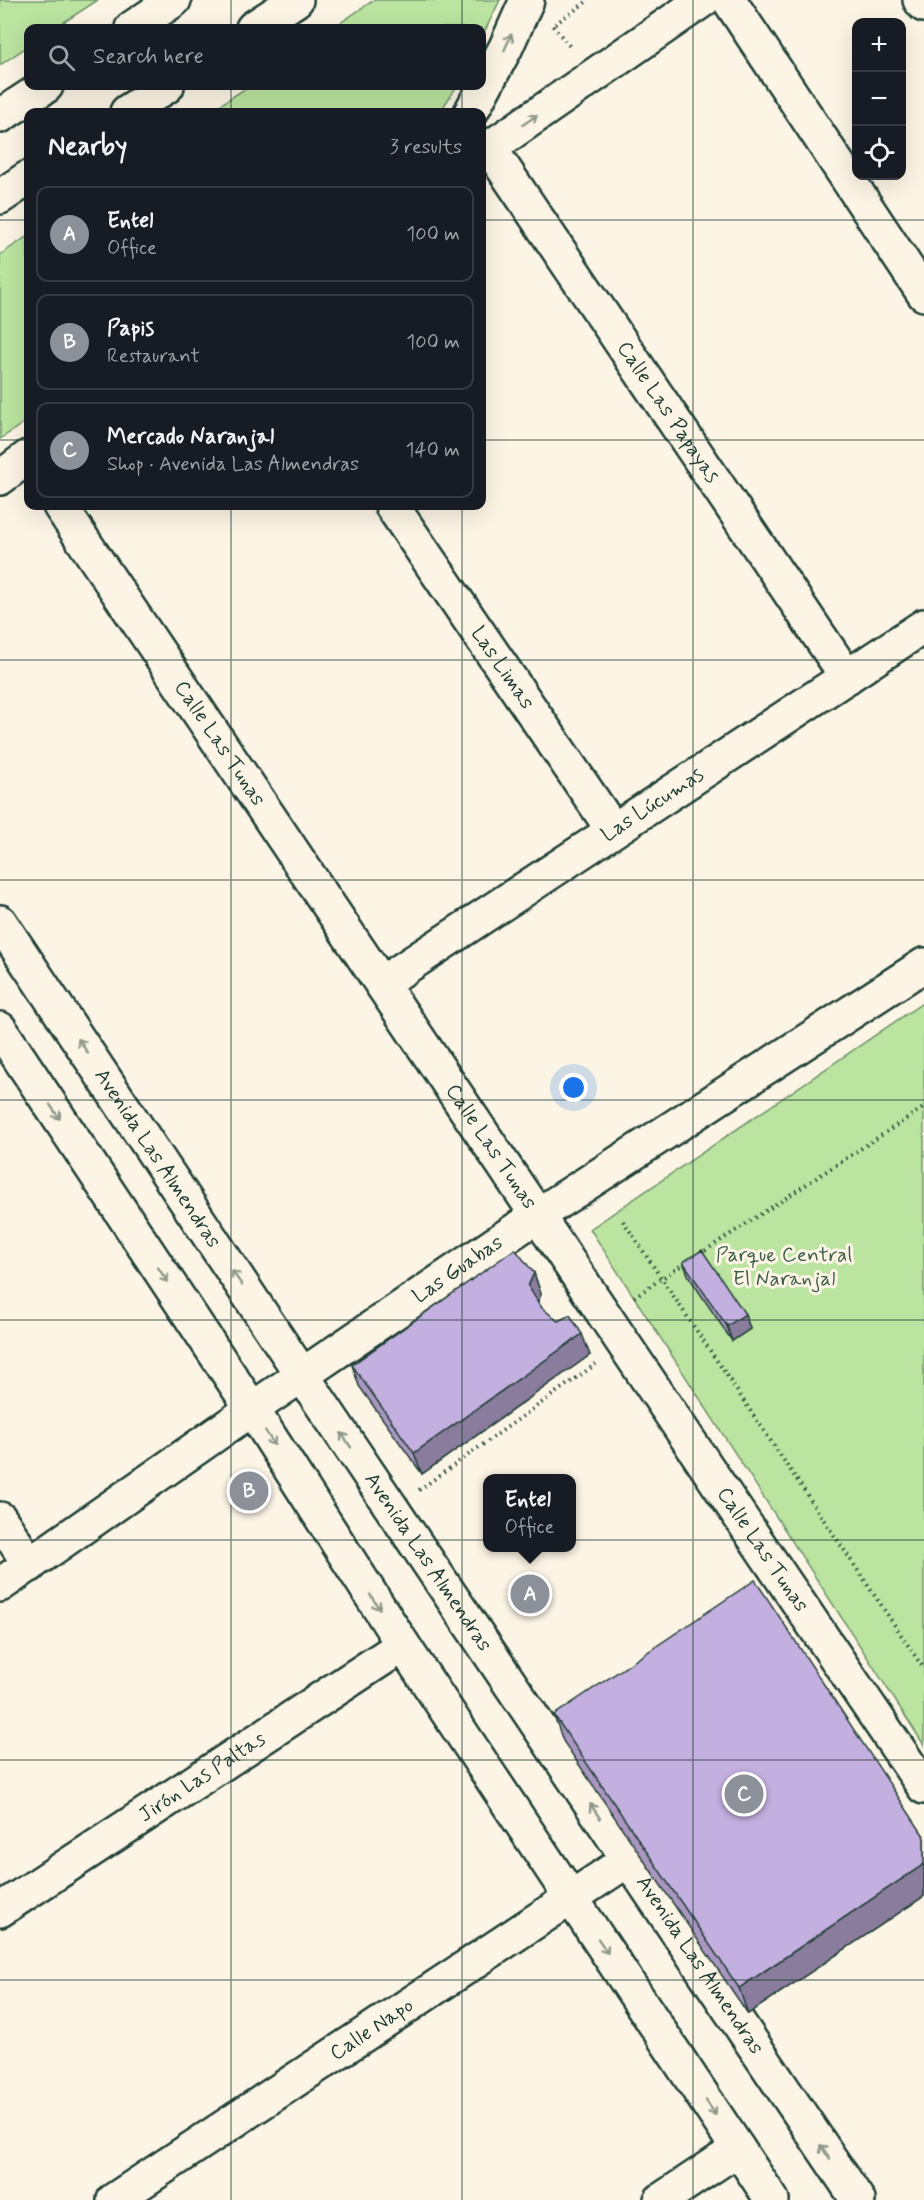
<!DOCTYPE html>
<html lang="en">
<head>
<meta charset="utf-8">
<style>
  body { margin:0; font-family:Mynerve,sans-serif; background:#242831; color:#f1f3f6 }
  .controls { position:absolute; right:18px; top:18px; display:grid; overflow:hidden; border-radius:12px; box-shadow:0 6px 24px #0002 }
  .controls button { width:54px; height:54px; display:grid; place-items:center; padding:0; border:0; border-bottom:2px solid #363941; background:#171b24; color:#f1f3f6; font:30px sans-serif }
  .you { position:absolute; left:574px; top:1088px; width:21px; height:21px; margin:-15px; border:4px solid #fff; border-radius:50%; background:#1a73e8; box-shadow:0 0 0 9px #1a73e833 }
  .badge { display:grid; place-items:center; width:39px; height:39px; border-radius:50%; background:#8c9099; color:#fff; font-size:20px; font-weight:700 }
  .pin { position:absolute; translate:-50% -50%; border:3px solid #fff; box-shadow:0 2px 6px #0006 }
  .popup { position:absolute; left:483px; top:1474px; width:93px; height:78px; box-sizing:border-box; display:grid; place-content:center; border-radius:12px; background:#171b24; filter:drop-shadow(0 2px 4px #0005); font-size:20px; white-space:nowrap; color:#9ea1a6 }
  .popup b { font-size:22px; color:#f1f3f6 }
  .popup::after { content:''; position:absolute; left:50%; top:100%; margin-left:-12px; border:12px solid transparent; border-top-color:#171b24 }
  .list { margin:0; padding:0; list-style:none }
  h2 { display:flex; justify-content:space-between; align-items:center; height:78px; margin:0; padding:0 24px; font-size:26px }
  h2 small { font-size:20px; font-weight:400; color:#9ea1a6 }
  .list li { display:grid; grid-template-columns:39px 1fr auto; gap:18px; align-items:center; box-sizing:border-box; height:96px; margin:0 12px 12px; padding:0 12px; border:2px solid #363941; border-radius:12px }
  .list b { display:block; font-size:22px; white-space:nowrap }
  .list p { margin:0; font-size:20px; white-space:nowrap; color:#9ea1a6 }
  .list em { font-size:20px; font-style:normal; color:#9ea1a6 }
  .icon { flex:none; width:33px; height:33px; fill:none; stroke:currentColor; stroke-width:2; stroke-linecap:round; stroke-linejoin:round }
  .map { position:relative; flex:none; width:924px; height:2200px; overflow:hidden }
  .search { position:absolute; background:#171b24; box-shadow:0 6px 24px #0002; left:24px; top:24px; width:462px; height:66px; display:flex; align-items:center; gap:15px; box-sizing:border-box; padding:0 21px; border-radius:12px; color:#9ea1a6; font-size:22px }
  .panel { position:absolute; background:#171b24; box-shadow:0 6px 24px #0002; left:24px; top:108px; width:462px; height:402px; border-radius:12px }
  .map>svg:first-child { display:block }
  .green { fill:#bbe4a0; stroke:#6d906a; stroke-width:1.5 }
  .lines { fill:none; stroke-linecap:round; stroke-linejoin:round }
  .minor-casing { stroke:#1f3d34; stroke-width:38 }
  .tertiary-casing { stroke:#1f3d34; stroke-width:38 }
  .secondary-casing { stroke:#1f3d34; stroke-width:38 }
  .motorway-casing { stroke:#1f3d34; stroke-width:38 }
  .path { stroke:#1f3d34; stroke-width:4; stroke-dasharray:1.5 4.5; stroke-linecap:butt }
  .minor { stroke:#fcf5e5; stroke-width:33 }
  .tertiary { stroke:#fcf5e5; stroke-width:33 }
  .secondary { stroke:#fcf5e5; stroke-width:33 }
  .motorway { stroke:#fcf5e5; stroke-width:33 }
  .wall { fill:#a997c1; stroke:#1f3d34; stroke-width:1.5 }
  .shaded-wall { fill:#897b9d; stroke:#1f3d34; stroke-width:1.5 }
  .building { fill:#c4b0e0; stroke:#1f3d34; stroke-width:1.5 }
  .oneway { stroke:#8e998c }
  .grid { fill:none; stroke:#1f3d34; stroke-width:1.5; stroke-opacity:0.55 }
  .labels { text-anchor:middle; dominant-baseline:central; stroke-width:6; stroke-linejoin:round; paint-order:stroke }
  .street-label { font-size:21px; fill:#1f3d34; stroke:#fcf5e5 }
  .park-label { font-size:21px; fill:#3e5e4a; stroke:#fcf5e5 }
</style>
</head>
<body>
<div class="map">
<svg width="924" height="2200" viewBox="0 0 924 2200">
  <rect width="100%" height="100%" fill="#fcf5e5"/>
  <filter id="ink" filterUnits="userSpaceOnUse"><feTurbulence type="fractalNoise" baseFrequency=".0167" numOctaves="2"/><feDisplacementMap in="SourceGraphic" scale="12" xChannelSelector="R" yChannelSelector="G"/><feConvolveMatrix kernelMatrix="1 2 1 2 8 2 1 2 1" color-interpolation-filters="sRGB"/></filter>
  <g filter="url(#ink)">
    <path class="green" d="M 0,0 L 98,0 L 55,28 L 28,28 L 28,46 L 0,65 Z
      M 374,0 L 500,0 L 482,37 L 482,28 L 333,28 Z
      M 249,86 L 457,86 L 440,112 L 209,112 Z
      M 28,236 L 28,420 L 0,439 L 0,255 Z
      M 924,1002 L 924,1745 L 590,1229 Z"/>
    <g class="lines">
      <defs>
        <g id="minor">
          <path d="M 729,0 L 924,294"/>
          <path id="s1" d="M 489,147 L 847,677"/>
          <path id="s2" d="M 60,506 L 743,1521 L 924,1787"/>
          <path id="s3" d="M 392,506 L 613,830"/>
          <path id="s4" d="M 382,983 L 924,626"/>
          <path d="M 0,1519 L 30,1565"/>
          <path id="s5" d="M 0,1585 L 252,1409 L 538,1215 L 924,965"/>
          <path id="s6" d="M 0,1910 L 403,1645"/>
          <path id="s7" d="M 114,2200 L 628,1860"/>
          <path d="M 661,2200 L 738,2149"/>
        </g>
        <g id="tertiary">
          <path id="s8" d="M 0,922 L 302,1375 L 858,2200"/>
          <path d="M 0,1029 L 252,1409 L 403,1645 L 772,2200"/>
        </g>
        <path id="secondary" d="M 920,0 L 924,5
          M 471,112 L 506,47 L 527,0
          M 482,153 L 703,0
          M 0,478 L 28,457"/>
        <path id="motorway" d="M 132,28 L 174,0
          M 253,28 L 296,0
          M 127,112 L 167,86
          M 0,116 L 46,86
          M 0,197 L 28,178"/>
      </defs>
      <use href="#minor" class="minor-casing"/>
      <use href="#tertiary" class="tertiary-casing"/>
      <use href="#secondary" class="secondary-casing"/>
      <use href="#motorway" class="motorway-casing"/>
      <path class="path" d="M 555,24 L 589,0
        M 553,26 L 571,48
        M 623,1221 L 924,1669
        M 700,1254 L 923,1108
        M 634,1297 L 688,1261
        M 419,1490 L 596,1364"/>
      <use href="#minor" class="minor"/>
      <use href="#tertiary" class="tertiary"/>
      <use href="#secondary" class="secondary"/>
      <use href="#motorway" class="motorway"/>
    </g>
    <path class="wall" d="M 683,1262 L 745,1314 L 750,1329 L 732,1341 L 689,1277 Z
      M 534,1273 L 541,1294 L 538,1302 L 541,1307 L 590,1355 L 422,1474 L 359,1386 L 352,1365 Z
      M 554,1715 L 924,1836 L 924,1896 L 748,2014 L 563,1741 Z"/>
    <path class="shaded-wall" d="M 534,1273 L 541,1294 L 536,1307 L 528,1286 Z
      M 745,1314 L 750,1329 L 732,1341 L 727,1326 Z
      M 582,1334 L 590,1355 L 422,1474 L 414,1453 Z
      M 924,1864 L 924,1896 L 748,2014 L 739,1988 Z"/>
    <path class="building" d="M 515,1249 L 534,1273 L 528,1286 L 541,1307 L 558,1321 L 570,1315 L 582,1334 L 414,1453 L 352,1365 Z
      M 702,1250 L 745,1314 L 727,1326 L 683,1262 Z
      M 755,1580 L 924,1836 L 924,1864 L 739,1988 L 554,1715 Z"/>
    <defs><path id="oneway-shaft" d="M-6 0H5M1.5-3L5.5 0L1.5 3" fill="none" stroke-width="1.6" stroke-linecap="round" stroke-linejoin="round" transform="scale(1.5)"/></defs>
    <g class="oneway">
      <use href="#oneway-shaft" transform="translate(508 42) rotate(-66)"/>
      <use href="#oneway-shaft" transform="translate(530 120) rotate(-34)"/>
      <use href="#oneway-shaft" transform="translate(83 1046) rotate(-124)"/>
      <use href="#oneway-shaft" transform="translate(55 1112) rotate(56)"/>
      <use href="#oneway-shaft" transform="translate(163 1275) rotate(56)"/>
      <use href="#oneway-shaft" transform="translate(237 1278) rotate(-124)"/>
      <use href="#oneway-shaft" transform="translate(270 1438) rotate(57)"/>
      <use href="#oneway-shaft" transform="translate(346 1440) rotate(-124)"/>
      <use href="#oneway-shaft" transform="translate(375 1602) rotate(57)"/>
      <use href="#oneway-shaft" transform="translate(595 1811) rotate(-124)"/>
      <use href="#oneway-shaft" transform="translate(603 1946) rotate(56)"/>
      <use href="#oneway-shaft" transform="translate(711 2108) rotate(56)"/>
      <use href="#oneway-shaft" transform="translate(825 2152) rotate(-124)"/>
    </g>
  </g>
  <path class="grid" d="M 231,0 L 231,28M 462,0 L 462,28M 693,0 L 693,2200M 231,86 L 231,112M 462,86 L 462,112M 0,220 L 28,220M 482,220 L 924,220M 0,440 L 28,440M 482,440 L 924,440M 231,506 L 231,2200M 462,506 L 462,2200M 0,660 L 924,660M 0,880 L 924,880M 0,1100 L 924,1100M 0,1320 L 924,1320M 0,1540 L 924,1540M 0,1760 L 924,1760M 0,1980 L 924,1980"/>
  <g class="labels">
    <g class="street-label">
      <text stroke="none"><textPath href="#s1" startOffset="320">Calle Las Papayas</textPath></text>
      <text stroke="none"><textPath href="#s3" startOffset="196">Las Limas</textPath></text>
      <text stroke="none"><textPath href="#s2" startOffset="286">Calle Las Tunas</textPath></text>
      <text stroke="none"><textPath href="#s4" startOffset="324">Las Lúcumas</textPath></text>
      <text stroke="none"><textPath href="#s2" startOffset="772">Calle Las Tunas</textPath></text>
      <text stroke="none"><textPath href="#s8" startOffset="284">Avenida Las Almendras</textPath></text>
      <text stroke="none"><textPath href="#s5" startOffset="556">Las Guabas</textPath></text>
      <text stroke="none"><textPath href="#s2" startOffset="1258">Calle Las Tunas</textPath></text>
      <text stroke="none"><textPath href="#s8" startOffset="770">Avenida Las Almendras</textPath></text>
      <text stroke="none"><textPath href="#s6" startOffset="242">Jirón Las Paltas</textPath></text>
      <text stroke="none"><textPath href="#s8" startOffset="1256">Avenida Las Almendras</textPath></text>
      <text stroke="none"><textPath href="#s7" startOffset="309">Calle Napo</textPath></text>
    </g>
    <g class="park-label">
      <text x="784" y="1255">Parque Central<tspan x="784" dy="24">El Naranjal</tspan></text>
    </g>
  </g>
</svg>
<div class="controls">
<button>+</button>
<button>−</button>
<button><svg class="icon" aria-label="locate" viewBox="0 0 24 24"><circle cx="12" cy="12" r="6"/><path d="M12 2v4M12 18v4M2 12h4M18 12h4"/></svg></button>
</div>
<div class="you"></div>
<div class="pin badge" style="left:530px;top:1594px">A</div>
<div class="popup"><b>Entel</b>Office</div>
<div class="pin badge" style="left:249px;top:1491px">B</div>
<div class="pin badge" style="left:744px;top:1794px">C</div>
<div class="search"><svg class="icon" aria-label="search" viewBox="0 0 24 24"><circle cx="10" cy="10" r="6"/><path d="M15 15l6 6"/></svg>Search here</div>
<section class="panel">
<h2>Nearby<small>3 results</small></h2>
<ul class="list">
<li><span class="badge">A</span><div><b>Entel</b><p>Office</p></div><em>100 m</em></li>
<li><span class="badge">B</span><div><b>Papis</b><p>Restaurant</p></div><em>100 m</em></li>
<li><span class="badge">C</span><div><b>Mercado Naranjal</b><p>Shop · Avenida Las Almendras</p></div><em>140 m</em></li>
</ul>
</section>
</div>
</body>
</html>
